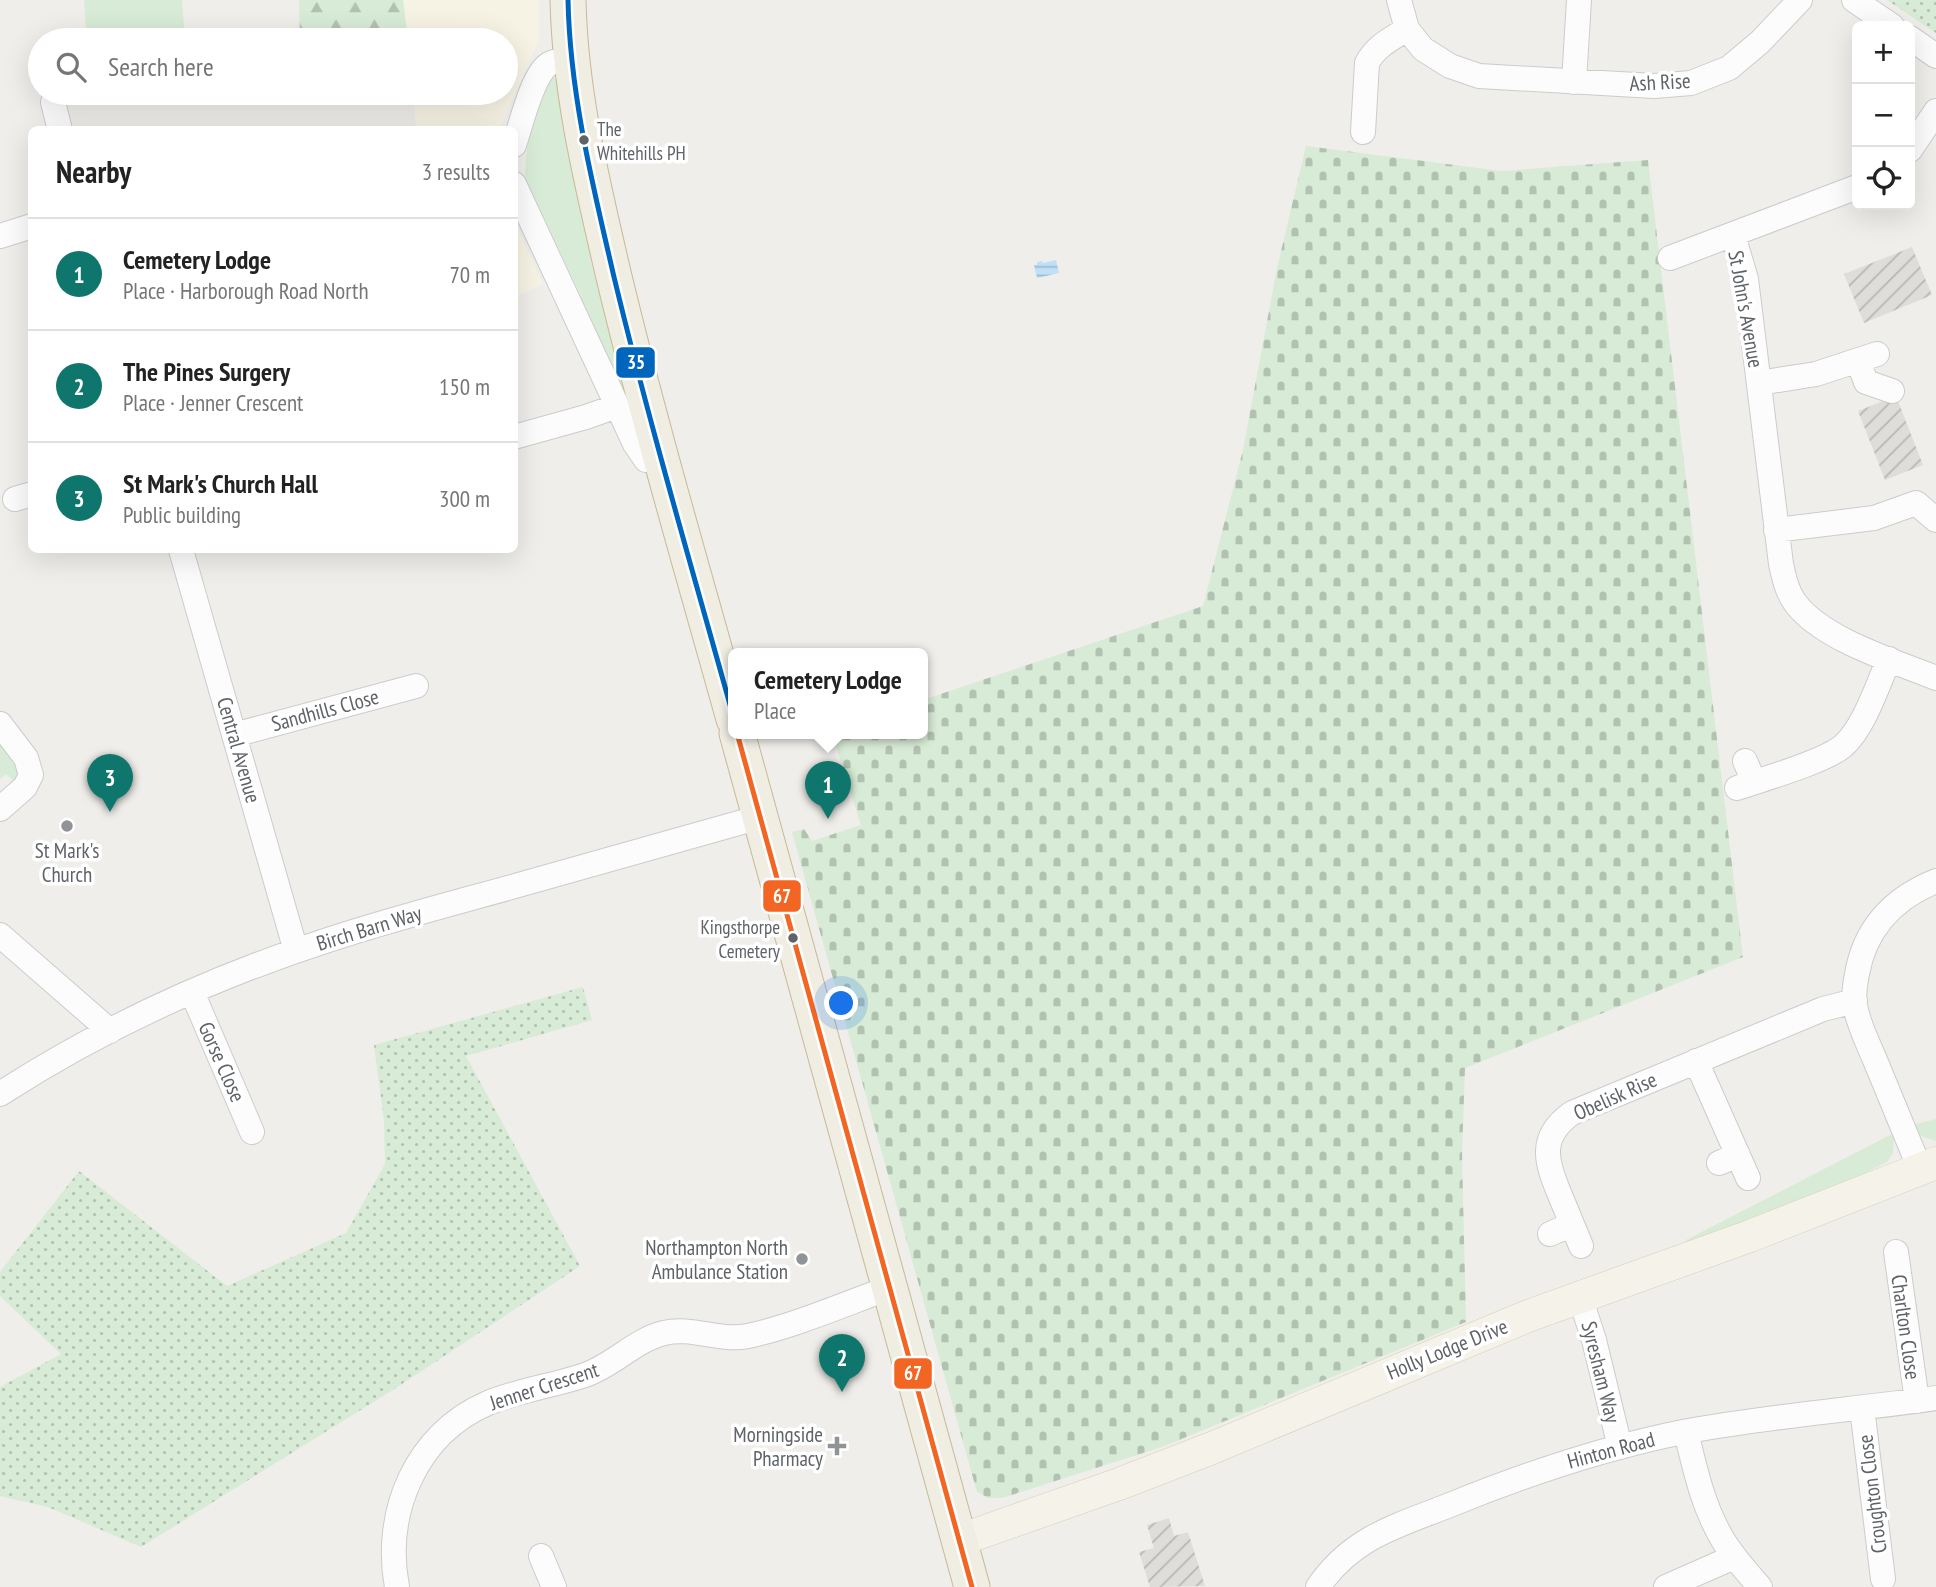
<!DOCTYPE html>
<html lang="en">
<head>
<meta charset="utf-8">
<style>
  body { margin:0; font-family:"PT Sans Narrow",sans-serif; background:#f2f2f2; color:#222 }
  .controls { position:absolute; right:21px; top:21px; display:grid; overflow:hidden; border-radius:10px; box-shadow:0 7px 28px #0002 }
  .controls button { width:63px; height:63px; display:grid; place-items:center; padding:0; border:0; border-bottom:2px solid #e0e0e0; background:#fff; color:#222; font:35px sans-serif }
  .you { position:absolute; left:842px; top:1004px; width:24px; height:24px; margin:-18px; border:5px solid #fff; border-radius:50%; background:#1a73e8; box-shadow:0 0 0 10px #1a73e833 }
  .badge { display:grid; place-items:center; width:46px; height:46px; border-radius:50%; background:#0f766e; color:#fff; font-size:23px; font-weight:700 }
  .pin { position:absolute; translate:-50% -58px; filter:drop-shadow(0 2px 4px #0008) }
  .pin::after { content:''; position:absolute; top:37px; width:24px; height:21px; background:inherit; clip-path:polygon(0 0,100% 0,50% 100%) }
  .popup { position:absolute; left:728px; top:648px; width:200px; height:91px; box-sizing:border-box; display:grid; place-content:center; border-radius:10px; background:#fff; filter:drop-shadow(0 2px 5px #0005); font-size:23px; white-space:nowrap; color:#767676 }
  .popup b { font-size:26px; color:#222 }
  .popup::after { content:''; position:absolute; left:50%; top:100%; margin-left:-14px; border:14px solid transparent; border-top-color:#fff }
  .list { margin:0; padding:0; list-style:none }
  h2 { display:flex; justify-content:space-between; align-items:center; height:91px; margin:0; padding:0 28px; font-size:30px }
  h2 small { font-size:23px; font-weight:400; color:#767676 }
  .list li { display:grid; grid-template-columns:46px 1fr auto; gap:21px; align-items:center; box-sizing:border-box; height:112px; padding:0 28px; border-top:2px solid #e0e0e0 }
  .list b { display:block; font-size:26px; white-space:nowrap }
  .list p { margin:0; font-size:23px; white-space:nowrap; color:#767676 }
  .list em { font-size:23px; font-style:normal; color:#767676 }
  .icon { flex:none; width:38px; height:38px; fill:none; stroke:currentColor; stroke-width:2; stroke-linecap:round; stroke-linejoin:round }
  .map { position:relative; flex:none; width:1936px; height:1587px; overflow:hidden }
  .search { position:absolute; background:#fff; box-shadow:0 7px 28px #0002; left:28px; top:28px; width:490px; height:77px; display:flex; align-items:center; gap:18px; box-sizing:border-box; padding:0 24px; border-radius:38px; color:#767676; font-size:26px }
  .panel { position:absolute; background:#fff; box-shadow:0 7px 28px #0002; left:28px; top:126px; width:490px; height:427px; border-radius:10px }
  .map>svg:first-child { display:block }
  .commercial { fill:#f7f3e4 }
  .industrial { fill:url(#industrial-furrows) }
  .grass { fill:#d8ebd6 }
  .forest { fill:url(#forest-firs) }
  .cemetery { fill:url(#cemetery-stones) }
  .park { fill:url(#park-dots) }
  .water { fill:url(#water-rules) }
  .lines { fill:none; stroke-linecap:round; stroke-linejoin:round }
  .minor-casing { stroke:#cbcccc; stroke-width:26 }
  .major-casing { stroke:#d7ceb8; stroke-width:33 }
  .highway-casing { stroke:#c8b996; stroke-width:37 }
  .minor { stroke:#fdfcfc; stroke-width:24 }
  .major { stroke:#f4f2e9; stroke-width:32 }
  .highway { stroke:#f0ede3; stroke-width:35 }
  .bus-1-casing { stroke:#fff; stroke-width:10 }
  .bus-2-casing { stroke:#fff; stroke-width:10 }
  .bus-1 { stroke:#0065bd; stroke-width:5 }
  .bus-2 { stroke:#f26522; stroke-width:5 }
  .bus-dot { fill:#5f6368; stroke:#fff; stroke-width:2.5 }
  .poi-dot { fill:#919496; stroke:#fff; stroke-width:2.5 }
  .labels { text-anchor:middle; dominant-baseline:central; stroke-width:7; stroke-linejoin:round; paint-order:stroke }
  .bus-label { font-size:19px; fill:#5f6368; stroke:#fff; text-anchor:start }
  .street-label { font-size:21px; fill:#5f6368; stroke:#fff }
  .poi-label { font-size:21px; fill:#5f6368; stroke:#fff; text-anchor:end }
  .line-badge { stroke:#fff; stroke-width:2.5 }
  .badge-label { font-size:19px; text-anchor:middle; font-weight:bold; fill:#fff }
</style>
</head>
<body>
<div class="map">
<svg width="1936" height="1587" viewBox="0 0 1936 1587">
  <defs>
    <pattern id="industrial-furrows" width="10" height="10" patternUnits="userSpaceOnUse" patternTransform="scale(1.75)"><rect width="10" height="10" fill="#dfddda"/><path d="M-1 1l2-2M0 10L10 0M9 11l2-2" fill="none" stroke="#b8b7b5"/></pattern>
    <pattern id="forest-firs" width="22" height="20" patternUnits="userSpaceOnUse" patternTransform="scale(1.75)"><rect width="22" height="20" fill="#d8ebd6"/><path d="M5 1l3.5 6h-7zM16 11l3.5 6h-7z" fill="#b2c2b1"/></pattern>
    <pattern id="cemetery-stones" width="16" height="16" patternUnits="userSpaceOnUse" patternTransform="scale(1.75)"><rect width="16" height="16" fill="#d8ebd6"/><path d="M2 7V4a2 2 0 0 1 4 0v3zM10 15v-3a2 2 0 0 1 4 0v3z" fill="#b2c2b1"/></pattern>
    <pattern id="park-dots" width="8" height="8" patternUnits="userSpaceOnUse" patternTransform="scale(1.75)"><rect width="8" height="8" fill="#d8ebd6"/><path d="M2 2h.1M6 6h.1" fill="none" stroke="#b2c2b1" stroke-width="1.8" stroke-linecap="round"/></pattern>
    <pattern id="water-rules" width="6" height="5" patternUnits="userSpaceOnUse" patternTransform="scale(1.75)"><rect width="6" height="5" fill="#bfe0f9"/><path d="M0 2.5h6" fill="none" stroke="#9eb9cd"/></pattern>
  </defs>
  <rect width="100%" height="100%" fill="#efeeea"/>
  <path class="commercial" d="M 403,0 L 539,0 L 539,40 L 499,129 L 416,129 L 413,93 L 506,93 L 506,40 L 408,40 Z
    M 514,220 L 543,284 L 515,297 L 514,297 Z"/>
  <path class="industrial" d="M 1912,247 L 1932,295 L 1864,323 L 1844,274 Z
    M 1896,396 L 1923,465 L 1885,480 L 1858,411 Z
    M 1169,1518 L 1174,1536 L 1188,1532 L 1205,1586 L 1150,1587 L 1139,1552 L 1154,1548 L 1147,1525 Z"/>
  <path class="grass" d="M 84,0 L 182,0 L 185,40 L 87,40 Z
    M 553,76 L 558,82 L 643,433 L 579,305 L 581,296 L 529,186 L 525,184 C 525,148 531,105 553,76 Z
    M 0,733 L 23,764 L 15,782 L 6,774 L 0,779 Z
    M 1936,1119 L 1936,1141 L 1921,1136 L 1912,1125 Z
    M 1894,1133 L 1893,1153 L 1888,1161 L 1812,1202 L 1715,1236 L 1687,1242 L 1686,1240 Z"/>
  <path class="forest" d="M 299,0 L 403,0 L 408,40 L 300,40 Z"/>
  <path class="cemetery" d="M 1306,146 L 1502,171 L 1648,160 L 1743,957 L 1465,1068 L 1462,1153 L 1466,1322 L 1162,1447 L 1002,1498 L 988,1498 L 977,1492 L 792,832 L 804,829 L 812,841 L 861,825 L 832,733 L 922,733 L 923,700 L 1203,606 L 1243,450 L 1277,268 Z"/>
  <path class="park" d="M 1887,0 L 1936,0 L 1936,33 Z
    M 583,987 L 592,1020 L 466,1056 L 580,1266 L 396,1388 L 141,1547 L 48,1507 L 0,1496 L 0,1387 L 61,1354 L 0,1296 L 0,1272 L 79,1171 L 227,1286 L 346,1233 L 385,1164 L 384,1120 L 374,1045 Z"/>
  <path class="water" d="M 1056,260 L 1059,273 L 1037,278 L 1034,265 L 1037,265 L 1037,262 L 1042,261 L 1043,263 Z"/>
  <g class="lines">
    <defs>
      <path id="minor" d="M 1399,0 L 1407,29 L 1423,49 L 1450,66 L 1479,76 L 1654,86 L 1691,83 L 1729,68 L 1760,42 L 1800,0
        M 1854,0 L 1892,26
        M 1910,38 L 1936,56
        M 1574,82 L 1579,0
        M 53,102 L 60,130
        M 1363,132 L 1367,63 C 1376,46 1391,39 1407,29
        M 514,145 C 521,125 532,75 549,64 C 555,60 564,60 571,59
        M 1910,150 L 1936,111
        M 514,184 L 635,444 L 646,460 L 661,460
        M 1733,235 L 1746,279 L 1781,564 C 1784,578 1787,592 1796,604 C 1824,640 1894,661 1936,678
        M 0,236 L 32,226
        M 1670,258 L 1857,187
        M 1858,361 L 1866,382 L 1892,391
        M 1759,383 L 1816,374 L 1877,354
        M 514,437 L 586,417 L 617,406
        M 15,499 L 32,494
        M 1776,530 L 1874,518 L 1916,503 L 1936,520
        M 181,550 L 296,951
        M 0,724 L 26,758 L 31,775 L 25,787 L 0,809
        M 234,735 L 416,686
        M 1745,761 L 1754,782
        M 1737,788 C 1763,779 1824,762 1843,746 C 1864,728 1878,684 1889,659
        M 0,935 L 110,1031
        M 192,992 L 252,1132
        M 1696,1061 L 1748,1178
        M 0,1094 C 102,1028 216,976 331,939 C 392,919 454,903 515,886 C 597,863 678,840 760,817
        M 1719,1163 L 1738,1155
        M 1920,1169 C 1905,1133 1890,1097 1875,1060 C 1868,1043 1858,1024 1855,1005 C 1853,995 1855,984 1857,974 C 1865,928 1894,898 1936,881
        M 1550,1234 L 1572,1224
        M 1581,1246 C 1574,1229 1567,1212 1560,1195 C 1546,1162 1538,1137 1572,1113 L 1823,1009 L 1855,1001
        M 1896,1252 L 1917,1401
        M 1580,1297 L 1594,1340 L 1620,1447
        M 1862,1408 L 1883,1579
        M 1686,1432 C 1695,1469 1703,1507 1723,1540 C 1733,1557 1747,1572 1760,1587
        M 541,1556 L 554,1587
        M 397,1587 C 383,1512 416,1434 488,1403 C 519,1390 553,1386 585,1375 C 614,1365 635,1340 664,1333 C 692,1326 720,1342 748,1336 C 794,1326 845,1304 889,1288
        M 1318,1587 C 1352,1537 1397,1526 1450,1505 C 1526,1474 1603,1448 1683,1432 C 1767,1416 1852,1410 1936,1398
        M 1666,1587 L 1734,1557"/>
      <path id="major" d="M 960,1540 L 1119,1484 L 1212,1448 L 1528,1316 L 1750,1236 L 1936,1163"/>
      <path id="highway" d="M 568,0 C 570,95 593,186 614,277 C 650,426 693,572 734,719
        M 737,733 L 972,1587"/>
    </defs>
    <use href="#minor" class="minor-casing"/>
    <use href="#major" class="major-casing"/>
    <use href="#highway" class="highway-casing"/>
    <use href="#minor" class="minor"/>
    <use href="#major" class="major"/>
    <use href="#highway" class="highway"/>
    <defs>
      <path id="bus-1" d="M 568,0 C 570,95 593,186 614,277 C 650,426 693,572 734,719"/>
      <path id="bus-2" d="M 737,733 L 972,1587"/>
    </defs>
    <use href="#bus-1" class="bus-1-casing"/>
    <use href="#bus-2" class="bus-2-casing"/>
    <use href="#bus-1" class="bus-1"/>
    <use href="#bus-2" class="bus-2"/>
  </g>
  <g class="bus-dot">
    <circle cx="584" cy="140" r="6"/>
    <circle cx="793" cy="938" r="6"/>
  </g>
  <g class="poi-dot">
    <circle cx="67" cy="826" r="7"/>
    <circle cx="802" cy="1259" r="7"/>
    <path d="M833.5 1435.5h7v7h7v7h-7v7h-7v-7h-7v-7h7z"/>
  </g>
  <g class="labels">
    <g class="bus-label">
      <text x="597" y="129">The<tspan x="597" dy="24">Whitehills PH</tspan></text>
      <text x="780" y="927" text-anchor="end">Kingsthorpe<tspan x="780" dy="24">Cemetery</tspan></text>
    </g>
    <g class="street-label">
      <text transform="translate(1660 82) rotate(-3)">Ash Rise</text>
      <text transform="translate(1746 309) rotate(80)">St John's Avenue</text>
      <text transform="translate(325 710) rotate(-15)">Sandhills Close</text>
      <text transform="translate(239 750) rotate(74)">Central Avenue</text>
      <text transform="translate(369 928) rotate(-17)">Birch Barn Way</text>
      <text transform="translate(222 1062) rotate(66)">Gorse Close</text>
      <text transform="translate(1615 1096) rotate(-24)">Obelisk Rise</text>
      <text transform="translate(1906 1327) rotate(82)">Charlton Close</text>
      <text transform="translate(1447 1349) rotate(-22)">Holly Lodge Drive</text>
      <text transform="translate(1601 1372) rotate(76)">Syresham Way</text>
      <text transform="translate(544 1386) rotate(-18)">Jenner Crescent</text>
      <text transform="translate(1611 1450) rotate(-15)">Hinton Road</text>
      <text transform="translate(1872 1494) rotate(-97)">Croughton Close</text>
    </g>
    <g class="poi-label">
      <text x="67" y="850" text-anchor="middle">St Mark's<tspan x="67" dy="24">Church</tspan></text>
      <text x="788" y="1247">Northampton North<tspan x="788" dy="24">Ambulance Station</tspan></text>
      <text x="823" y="1434">Morningside<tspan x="823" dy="24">Pharmacy</tspan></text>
    </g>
  </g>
  <g class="line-badge">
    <rect x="615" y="346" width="41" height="33" rx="7" fill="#0065bd"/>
    <rect x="762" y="879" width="40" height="34" rx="7" fill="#f26522"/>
    <rect x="893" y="1357" width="40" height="33" rx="7" fill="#f26522"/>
  </g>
  <g class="badge-label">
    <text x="636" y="369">35</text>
    <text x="782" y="903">67</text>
    <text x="913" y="1380">67</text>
  </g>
</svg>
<div class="controls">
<button>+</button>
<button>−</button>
<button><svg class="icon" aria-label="locate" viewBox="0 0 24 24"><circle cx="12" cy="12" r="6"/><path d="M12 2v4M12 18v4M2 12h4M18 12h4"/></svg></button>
</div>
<div class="you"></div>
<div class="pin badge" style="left:828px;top:819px">1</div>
<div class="popup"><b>Cemetery Lodge</b>Place</div>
<div class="pin badge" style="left:842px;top:1392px">2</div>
<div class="pin badge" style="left:110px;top:812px">3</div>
<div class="search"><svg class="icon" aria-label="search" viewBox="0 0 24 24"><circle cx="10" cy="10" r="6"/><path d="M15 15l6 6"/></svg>Search here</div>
<section class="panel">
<h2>Nearby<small>3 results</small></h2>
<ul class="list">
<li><span class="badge">1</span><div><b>Cemetery Lodge</b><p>Place · Harborough Road North</p></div><em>70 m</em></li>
<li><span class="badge">2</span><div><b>The Pines Surgery</b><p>Place · Jenner Crescent</p></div><em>150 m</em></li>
<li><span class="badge">3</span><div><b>St Mark's Church Hall</b><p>Public building</p></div><em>300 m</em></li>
</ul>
</section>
</div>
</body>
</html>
